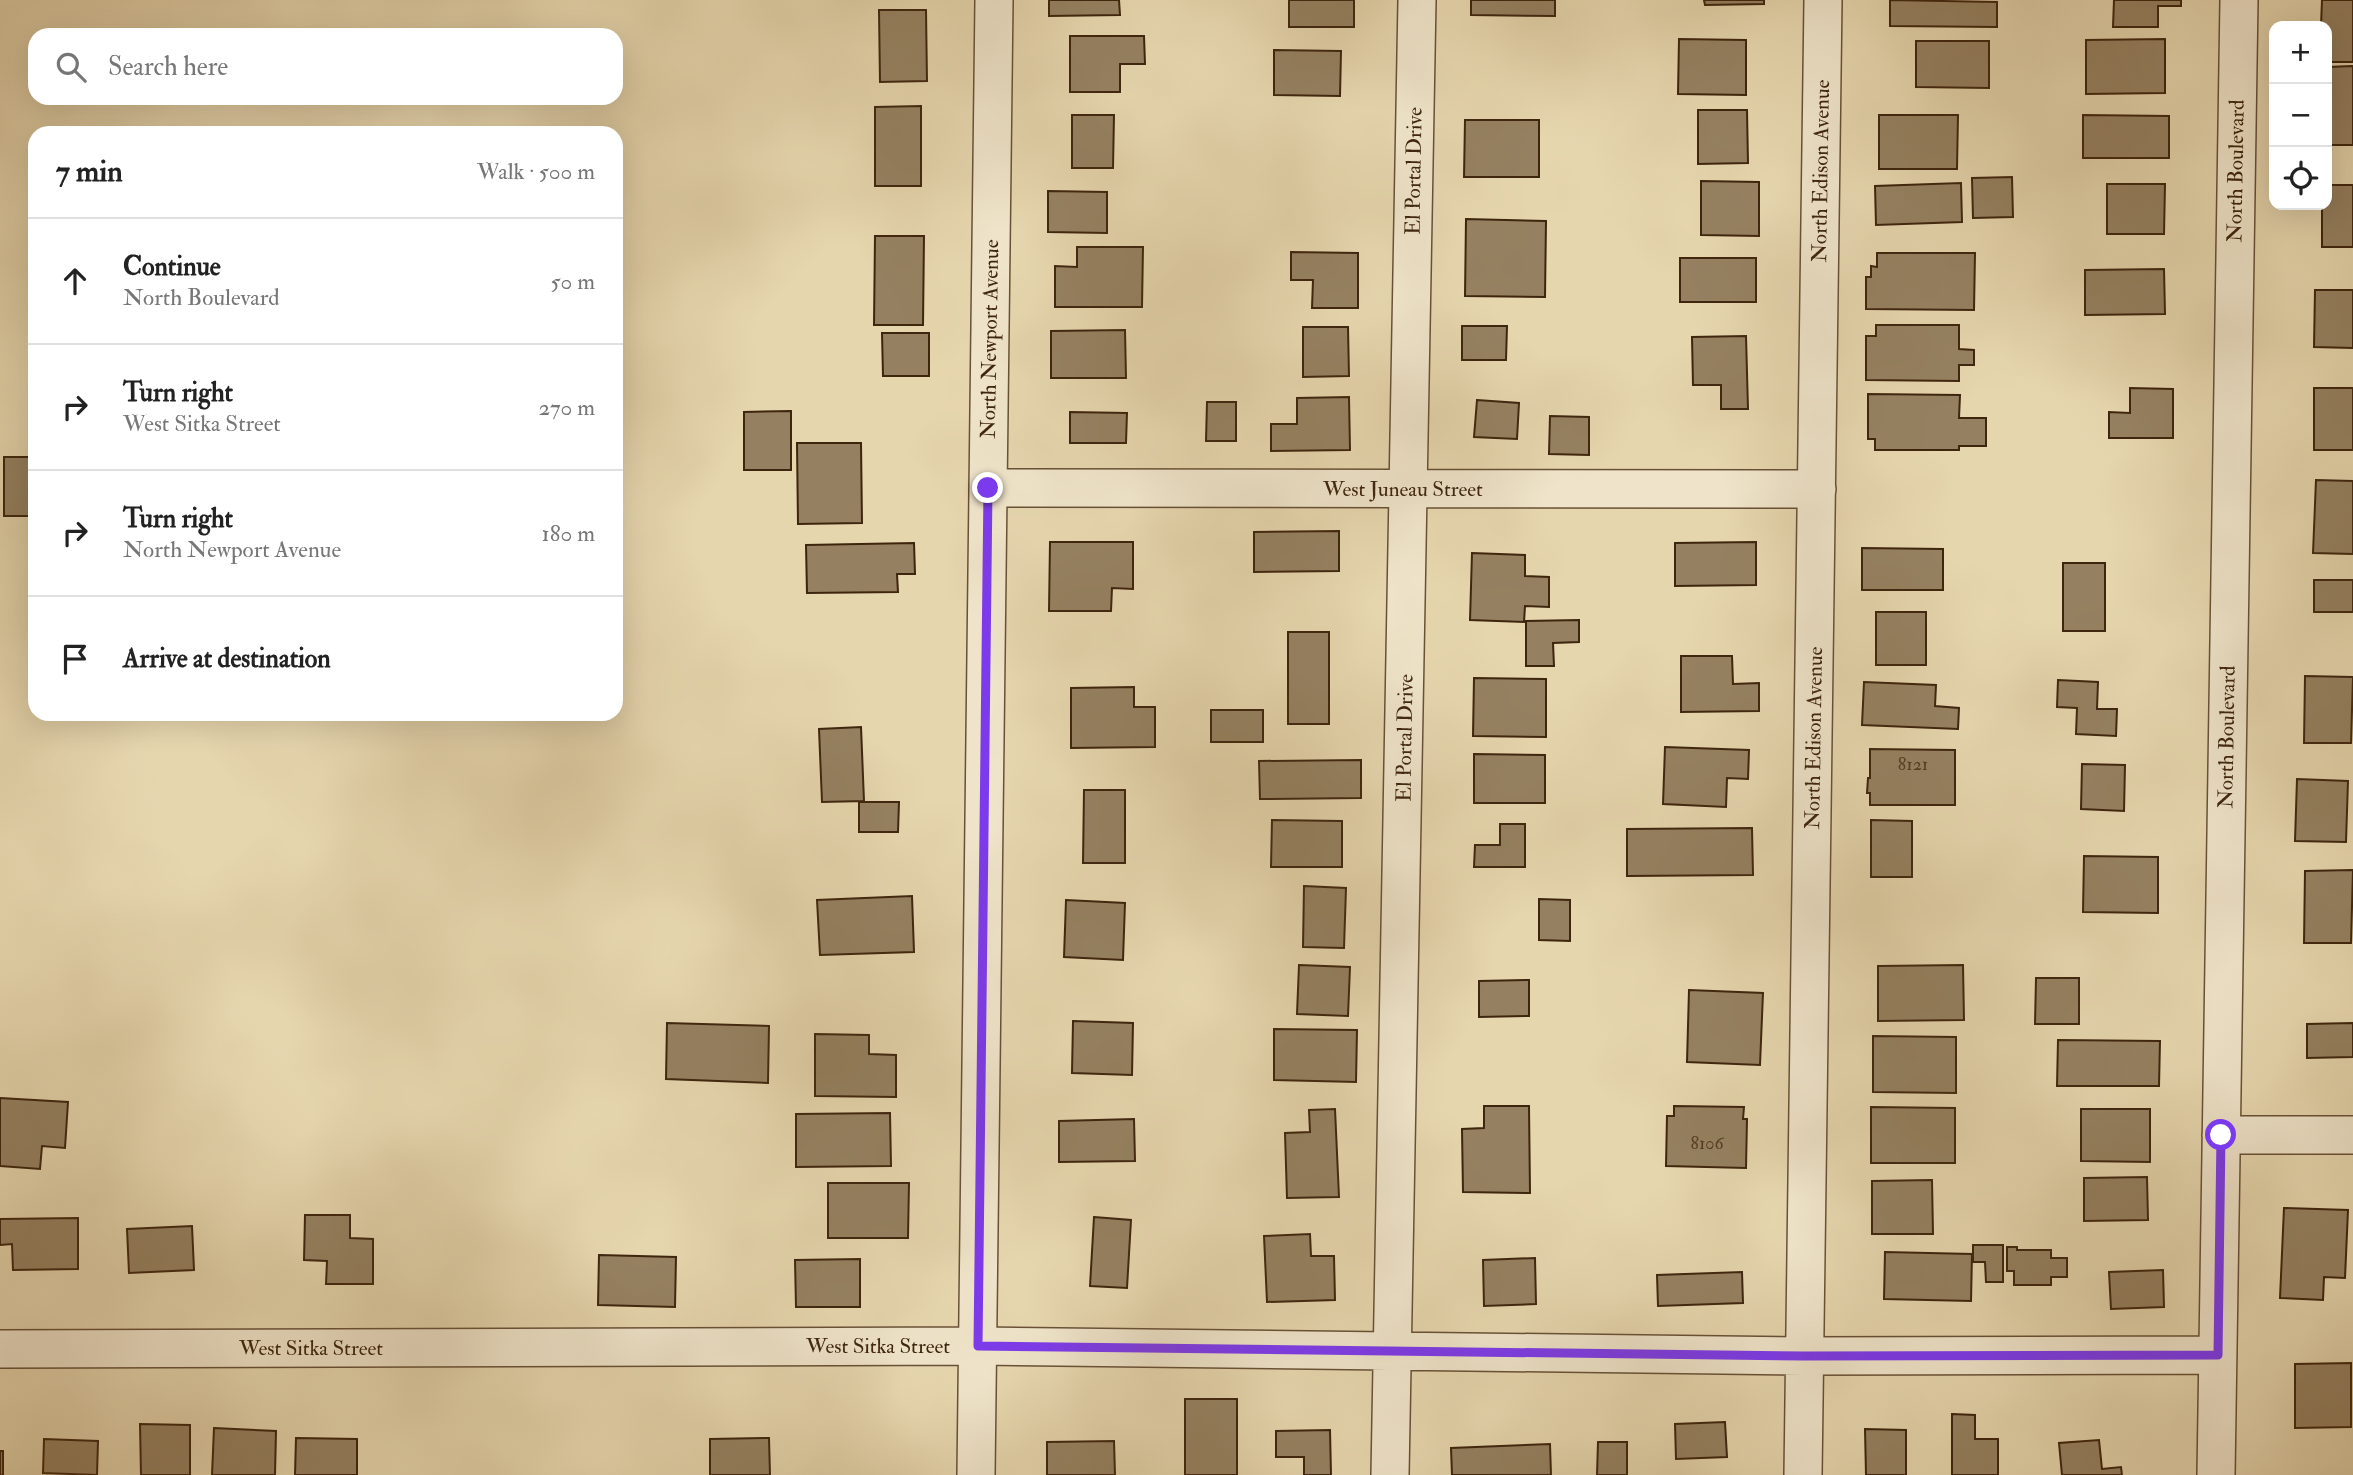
<!DOCTYPE html>
<html lang="en">
<head>
<meta charset="utf-8">
<style>
  body { margin:0; font-family:"IM FELL Double Pica",serif; background:#f6f6f6; color:#222 }
  .controls { position:absolute; right:21px; top:21px; display:grid; overflow:hidden; border-radius:14px; box-shadow:0 7px 28px #0002 }
  .controls button { width:63px; height:63px; display:grid; place-items:center; padding:0; border:0; border-bottom:2px solid #e0e0e0; background:#fff; color:#222; font:35px sans-serif }
  .stop { position:absolute; width:21px; height:21px; margin:-16px; border:5px solid #7c3aed; border-radius:50%; background:#fff }
  .stop.end { background:#7c3aed; border-color:#fff; box-shadow:0 2px 7px #0008 }
  .list { margin:0; padding:0; list-style:none }
  h2 { display:flex; justify-content:space-between; align-items:center; height:91px; margin:0; padding:0 28px; font-size:30px }
  h2 small { font-size:23px; font-weight:400; color:#767676 }
  .list li { display:grid; grid-template-columns:46px 1fr auto; gap:21px; align-items:center; box-sizing:border-box; height:126px; padding:0 28px; border-top:2px solid #e0e0e0 }
  .list b { display:block; font-size:26px; white-space:nowrap }
  .list p { margin:0; font-size:23px; white-space:nowrap; color:#767676 }
  .list em { font-size:23px; font-style:normal; color:#767676 }
  .icon { flex:none; width:38px; height:38px; fill:none; stroke:currentColor; stroke-width:2; stroke-linecap:round; stroke-linejoin:round }
  .map { position:relative; flex:none; width:2353px; height:1475px; overflow:hidden }
  .search { position:absolute; background:#fff; box-shadow:0 7px 28px #0002; left:28px; top:28px; width:595px; height:77px; display:flex; align-items:center; gap:18px; box-sizing:border-box; padding:0 24px; border-radius:21px; color:#767676; font-size:26px }
  .panel { position:absolute; background:#fff; box-shadow:0 7px 28px #0002; left:28px; top:126px; width:595px; height:595px; border-radius:21px }
  .map>svg:first-child { display:block }
  .building { fill:#958161; stroke:#3e250e; stroke-width:2 }
  .lines { fill:none; stroke-linecap:round; stroke-linejoin:round }
  .minor-casing { stroke:#685136; stroke-width:40 }
  .minor { stroke:#efe4ca; stroke-width:37 }
  .route { stroke:#7c3aed; stroke-width:9 }
  .labels { text-anchor:middle; dominant-baseline:central; stroke-width:6; stroke-linejoin:round; paint-order:stroke }
  .number-label { font-size:18px; fill:#543c23 }
  .street-label { font-size:21px; fill:#3e250e; stroke:#efe4ca }
</style>
</head>
<body>
<div class="map">
<svg width="2353" height="1475" viewBox="0 0 2353 1475">
  <rect width="100%" height="100%" fill="#e6d6ae"/>
  <filter id="stains"><feTurbulence type="fractalNoise" baseFrequency=".00286" numOctaves="4"/><feColorMatrix values="0 0 0 0 .2 0 0 0 0 .09 0 0 0 0 .02 0 0 0 .5 -.17"/></filter>
  <radialGradient id="worn" r=".72"><stop offset=".6" stop-color="#630" stop-opacity="0"/><stop offset="1" stop-color="#630" stop-opacity=".3"/></radialGradient>
  <path class="building" d="M 1049,0 L 1119,0 L 1120,15 L 1049,16 Z
    M 1289,0 L 1354,0 L 1354,27 L 1289,27 Z
    M 1471,0 L 1555,0 L 1555,16 L 1471,15 Z
    M 1704,0 L 1764,0 L 1764,4 L 1705,5 Z
    M 1890,0 L 1997,2 L 1997,27 L 1890,26 Z
    M 2114,0 L 2181,0 L 2181,6 L 2158,6 L 2158,27 L 2113,27 Z
    M 2322,0 L 2353,0 L 2353,62 L 2327,62 L 2327,26 L 2321,26 Z
    M 879,10 L 926,10 L 927,81 L 880,82 Z
    M 1070,36 L 1144,36 L 1145,64 L 1120,64 L 1120,92 L 1070,92 Z
    M 1679,39 L 1746,40 L 1746,95 L 1678,94 Z
    M 2165,39 L 2165,93 L 2086,94 L 2086,40 Z
    M 1916,41 L 1989,41 L 1989,88 L 1916,87 Z
    M 1274,50 L 1341,51 L 1340,96 L 1274,95 Z
    M 2353,66 L 2353,145 L 2327,145 L 2327,67 Z
    M 921,106 L 921,186 L 875,186 L 875,107 Z
    M 1698,110 L 1747,110 L 1748,163 L 1698,164 Z
    M 1072,115 L 1114,115 L 1113,168 L 1072,168 Z
    M 1879,115 L 1958,115 L 1957,169 L 1879,169 Z
    M 2083,115 L 2169,116 L 2169,158 L 2083,158 Z
    M 1465,120 L 1539,120 L 1539,177 L 1464,177 Z
    M 2012,177 L 2013,217 L 1973,218 L 1972,178 Z
    M 1701,181 L 1759,182 L 1759,236 L 1701,235 Z
    M 1961,183 L 1962,222 L 1876,225 L 1875,186 Z
    M 2107,184 L 2165,184 L 2164,234 L 2107,234 Z
    M 2327,185 L 2353,185 L 2353,247 L 2322,247 L 2322,205 L 2327,205 Z
    M 1048,191 L 1107,192 L 1107,233 L 1048,232 Z
    M 1466,219 L 1546,221 L 1545,297 L 1465,296 Z
    M 875,236 L 924,236 L 923,325 L 874,325 Z
    M 1077,247 L 1143,247 L 1142,307 L 1055,307 L 1055,266 L 1077,267 Z
    M 1291,252 L 1358,253 L 1358,308 L 1312,308 L 1313,280 L 1291,280 Z
    M 1877,253 L 1975,253 L 1974,310 L 1866,309 L 1866,277 L 1871,277 L 1871,266 L 1877,267 Z
    M 1680,258 L 1756,258 L 1756,302 L 1680,302 Z
    M 2164,269 L 2165,314 L 2085,315 L 2085,270 Z
    M 2315,290 L 2353,290 L 2353,348 L 2314,347 Z
    M 1876,325 L 1959,325 L 1959,349 L 1974,350 L 1974,365 L 1959,365 L 1959,381 L 1866,380 L 1866,336 L 1876,336 Z
    M 1462,326 L 1507,326 L 1506,360 L 1462,360 Z
    M 1303,327 L 1348,327 L 1349,376 L 1303,377 Z
    M 1125,330 L 1126,378 L 1051,378 L 1051,331 Z
    M 882,333 L 929,333 L 929,376 L 883,376 Z
    M 1746,336 L 1748,409 L 1721,409 L 1721,385 L 1693,385 L 1692,337 Z
    M 2130,388 L 2173,389 L 2173,438 L 2109,438 L 2109,412 L 2130,413 Z
    M 2314,388 L 2353,388 L 2353,450 L 2314,450 Z
    M 1868,394 L 1960,395 L 1959,418 L 1986,418 L 1986,446 L 1959,446 L 1959,450 L 1875,450 L 1875,439 L 1868,439 Z
    M 1349,397 L 1350,450 L 1271,451 L 1271,424 L 1297,424 L 1297,398 Z
    M 1477,400 L 1519,403 L 1517,439 L 1474,437 Z
    M 1207,402 L 1236,402 L 1236,441 L 1206,441 Z
    M 791,411 L 791,470 L 744,470 L 744,412 Z
    M 1070,412 L 1127,413 L 1126,443 L 1070,443 Z
    M 1550,416 L 1589,417 L 1589,455 L 1549,454 Z
    M 797,443 L 861,443 L 862,523 L 798,524 Z
    M 4,457 L 35,457 L 35,516 L 4,516 Z
    M 2316,480 L 2353,481 L 2353,554 L 2313,553 Z
    M 1339,531 L 1339,571 L 1254,572 L 1254,532 Z
    M 1050,542 L 1133,542 L 1133,589 L 1112,588 L 1111,611 L 1049,611 Z
    M 1756,542 L 1756,585 L 1675,586 L 1675,543 Z
    M 914,543 L 915,574 L 897,574 L 898,592 L 807,593 L 806,545 Z
    M 1862,548 L 1943,549 L 1943,590 L 1862,590 Z
    M 1472,553 L 1525,555 L 1525,576 L 1549,577 L 1549,607 L 1525,606 L 1524,622 L 1470,620 Z
    M 2063,563 L 2105,563 L 2105,631 L 2063,631 Z
    M 2314,580 L 2353,580 L 2353,612 L 2314,612 Z
    M 1876,612 L 1926,612 L 1926,665 L 1876,665 Z
    M 1579,620 L 1579,642 L 1553,643 L 1554,666 L 1526,666 L 1526,621 Z
    M 1288,632 L 1329,632 L 1329,724 L 1288,724 Z
    M 1681,656 L 1732,656 L 1733,684 L 1759,683 L 1759,711 L 1681,712 Z
    M 2305,676 L 2353,677 L 2351,743 L 2304,743 Z
    M 1474,678 L 1546,679 L 1546,737 L 1473,736 Z
    M 2058,680 L 2098,682 L 2097,709 L 2117,709 L 2116,736 L 2076,734 L 2077,708 L 2057,707 Z
    M 1864,682 L 1936,685 L 1935,706 L 1959,708 L 1958,729 L 1862,725 Z
    M 1134,687 L 1134,707 L 1155,707 L 1155,747 L 1071,748 L 1071,688 Z
    M 1211,710 L 1263,710 L 1263,742 L 1211,742 Z
    M 861,727 L 864,801 L 822,802 L 819,729 Z
    M 1665,747 L 1749,750 L 1748,779 L 1727,778 L 1726,807 L 1663,804 Z
    M 1870,749 L 1955,750 L 1955,805 L 1870,805 L 1870,793 L 1867,793 L 1868,778 L 1870,778 Z
    M 1474,754 L 1545,755 L 1545,803 L 1474,803 Z
    M 1361,760 L 1361,798 L 1260,799 L 1259,761 Z
    M 2082,764 L 2125,765 L 2124,811 L 2081,809 Z
    M 2297,779 L 2348,781 L 2346,842 L 2295,841 Z
    M 1084,790 L 1125,790 L 1125,863 L 1083,863 Z
    M 859,802 L 899,802 L 898,832 L 859,832 Z
    M 1272,820 L 1342,821 L 1342,867 L 1271,867 Z
    M 1871,820 L 1912,821 L 1912,877 L 1871,877 Z
    M 1500,824 L 1525,824 L 1525,867 L 1474,867 L 1475,845 L 1500,845 Z
    M 1752,828 L 1753,875 L 1627,876 L 1627,829 Z
    M 2084,856 L 2158,857 L 2158,913 L 2083,912 Z
    M 2353,870 L 2351,943 L 2304,943 L 2305,871 Z
    M 1304,886 L 1346,888 L 1344,948 L 1303,947 Z
    M 912,896 L 914,952 L 820,955 L 817,900 Z
    M 1539,899 L 1570,900 L 1570,941 L 1539,940 Z
    M 1066,900 L 1125,903 L 1123,960 L 1064,957 Z
    M 1299,965 L 1350,967 L 1348,1016 L 1297,1014 Z
    M 1963,965 L 1964,1020 L 1878,1021 L 1878,966 Z
    M 2036,978 L 2079,978 L 2079,1024 L 2035,1024 Z
    M 1529,980 L 1529,1016 L 1479,1017 L 1479,981 Z
    M 1689,990 L 1763,993 L 1760,1065 L 1687,1062 Z
    M 1073,1021 L 1133,1023 L 1132,1075 L 1072,1073 Z
    M 667,1023 L 769,1026 L 768,1083 L 666,1079 Z
    M 2353,1023 L 2353,1057 L 2307,1058 L 2307,1024 Z
    M 1274,1029 L 1357,1030 L 1356,1082 L 1274,1080 Z
    M 815,1034 L 869,1035 L 869,1054 L 896,1055 L 896,1097 L 815,1096 Z
    M 1873,1036 L 1956,1037 L 1956,1093 L 1873,1092 Z
    M 2058,1040 L 2160,1041 L 2159,1086 L 2057,1086 Z
    M 0,1098 L 68,1102 L 65,1148 L 42,1146 L 40,1169 L 0,1166 Z
    M 1484,1106 L 1529,1106 L 1530,1193 L 1463,1192 L 1462,1129 L 1484,1128 Z
    M 1674,1106 L 1744,1107 L 1743,1119 L 1747,1119 L 1746,1168 L 1666,1166 L 1667,1116 L 1674,1116 Z
    M 1871,1107 L 1955,1108 L 1955,1163 L 1871,1163 Z
    M 1335,1109 L 1339,1197 L 1287,1198 L 1285,1133 L 1310,1132 L 1309,1110 Z
    M 2081,1109 L 2150,1109 L 2150,1162 L 2081,1161 Z
    M 890,1113 L 891,1166 L 796,1167 L 796,1114 Z
    M 1134,1119 L 1135,1161 L 1059,1162 L 1059,1121 Z
    M 2147,1177 L 2148,1220 L 2084,1221 L 2084,1178 Z
    M 1932,1180 L 1933,1234 L 1872,1234 L 1872,1181 Z
    M 828,1183 L 909,1183 L 908,1238 L 828,1238 Z
    M 2284,1208 L 2348,1210 L 2345,1278 L 2324,1277 L 2323,1300 L 2280,1298 Z
    M 305,1215 L 350,1215 L 350,1238 L 373,1239 L 373,1284 L 326,1284 L 327,1261 L 304,1260 Z
    M 1094,1217 L 1131,1220 L 1127,1288 L 1090,1286 Z
    M 78,1218 L 78,1269 L 13,1270 L 12,1244 L 0,1245 L 0,1219 Z
    M 192,1226 L 194,1270 L 129,1273 L 127,1229 Z
    M 1310,1234 L 1311,1256 L 1334,1256 L 1335,1300 L 1267,1302 L 1264,1236 Z
    M 1973,1245 L 2003,1245 L 2003,1282 L 1986,1282 L 1985,1262 L 1973,1262 Z
    M 2007,1247 L 2017,1247 L 2017,1250 L 2051,1250 L 2051,1258 L 2067,1258 L 2067,1277 L 2051,1277 L 2051,1285 L 2014,1285 L 2014,1271 L 2007,1271 Z
    M 1885,1252 L 1972,1254 L 1971,1301 L 1884,1299 Z
    M 599,1255 L 676,1257 L 675,1307 L 598,1305 Z
    M 1535,1258 L 1536,1304 L 1484,1306 L 1483,1260 Z
    M 860,1259 L 860,1307 L 796,1307 L 795,1260 Z
    M 2163,1270 L 2164,1307 L 2111,1309 L 2109,1272 Z
    M 1742,1272 L 1743,1303 L 1658,1306 L 1657,1275 Z
    M 2351,1363 L 2351,1427 L 2295,1428 L 2295,1364 Z
    M 1185,1399 L 1237,1399 L 1237,1475 L 1185,1475 Z
    M 1952,1414 L 1975,1415 L 1975,1439 L 1998,1439 L 1998,1475 L 1952,1475 Z
    M 1725,1422 L 1727,1457 L 1676,1459 L 1675,1424 Z
    M 140,1424 L 190,1425 L 190,1475 L 141,1475 Z
    M 214,1428 L 276,1431 L 275,1475 L 212,1475 Z
    M 1865,1429 L 1906,1430 L 1906,1475 L 1866,1475 Z
    M 1330,1430 L 1331,1475 L 1304,1475 L 1304,1457 L 1276,1457 L 1276,1431 Z
    M 296,1438 L 357,1439 L 357,1475 L 295,1475 Z
    M 769,1438 L 770,1475 L 710,1475 L 710,1439 Z
    M 44,1439 L 98,1441 L 97,1475 L 43,1473 Z
    M 2099,1440 L 2102,1469 L 2121,1467 L 2122,1475 L 2062,1475 L 2059,1443 Z
    M 1114,1441 L 1115,1475 L 1047,1475 L 1047,1442 Z
    M 1598,1442 L 1627,1442 L 1627,1475 L 1597,1475 Z
    M 1550,1444 L 1551,1475 L 1452,1475 L 1451,1448 Z
    M 0,1451 L 3,1451 L 3,1475 L 0,1475 Z"/>
  <g class="lines">
    <defs>
      <path id="minor" d="M 988,488 L 1817,489
        M 2221,1135 L 2353,1135
        M 0,1349 L 978,1346 L 1804,1356 L 2218,1355
        M 976,1475 L 994,0
        M 1390,1475 L 1417,0
        M 1803,1475 L 1823,0
        M 2216,1475 L 2239,0"/>
    </defs>
    <use href="#minor" class="minor-casing"/>
    <use href="#minor" class="minor"/>
  </g>
  <g class="lines">
    <path class="route" d="M 988,488 L 978,1346 L 1804,1356 L 2218,1355 L 2221,1135"/>
  </g>
  <g class="labels">
    <g class="number-label">
      <text x="1913" y="764">8121</text>
      <text x="1707" y="1143">8106</text>
    </g>
    <g class="street-label">
      <text transform="translate(1414 171) rotate(-89)">El Portal Drive</text>
      <text transform="translate(1821 171) rotate(-89)">North Edison Avenue</text>
      <text transform="translate(2236 171) rotate(-89)">North Boulevard</text>
      <text transform="translate(990 339) rotate(-89)">North Newport Avenue</text>
      <text x="1403" y="489">West Juneau Street</text>
      <text transform="translate(2227 737) rotate(-89)">North Boulevard</text>
      <text transform="translate(1405 738) rotate(-89)">El Portal Drive</text>
      <text transform="translate(1814 738) rotate(-89)">North Edison Avenue</text>
      <text x="878" y="1346">West Sitka Street</text>
      <text x="311" y="1348">West Sitka Street</text>
    </g>
  </g>
  <rect width="100%" height="100%" filter="url(#stains)"/>
  <rect width="100%" height="100%" fill="url(#worn)"/>
</svg>
<div class="controls">
<button>+</button>
<button>−</button>
<button><svg class="icon" aria-label="locate" viewBox="0 0 24 24"><circle cx="12" cy="12" r="6"/><path d="M12 2v4M12 18v4M2 12h4M18 12h4"/></svg></button>
</div>
<div class="stop" style="left:2221px;top:1135px"></div>
<div class="stop end" style="left:988px;top:488px"></div>
<div class="search"><svg class="icon" aria-label="search" viewBox="0 0 24 24"><circle cx="10" cy="10" r="6"/><path d="M15 15l6 6"/></svg>Search here</div>
<section class="panel">
<h2>7 min<small>Walk · 500 m</small></h2>
<ul class="list">
<li><svg class="icon" aria-label="ahead" viewBox="0 0 24 24"><path d="M12 20V5M6 11l6-6 6 6"/></svg><div><b>Continue</b><p>North Boulevard</p></div><em>50 m</em></li>
<li><svg class="icon" aria-label="right" viewBox="0 0 24 24"><path d="M7 20v-9h11M14 6l5 5-5 5"/></svg><div><b>Turn right</b><p>West Sitka Street</p></div><em>270 m</em></li>
<li><svg class="icon" aria-label="right" viewBox="0 0 24 24"><path d="M7 20v-9h11M14 6l5 5-5 5"/></svg><div><b>Turn right</b><p>North Newport Avenue</p></div><em>180 m</em></li>
<li><svg class="icon" aria-label="arrive" viewBox="0 0 24 24"><path d="M6 21V4h12l-3 4 3 4H6"/></svg><div><b>Arrive at destination</b></div></li>
</ul>
</section>
</div>
</body>
</html>
